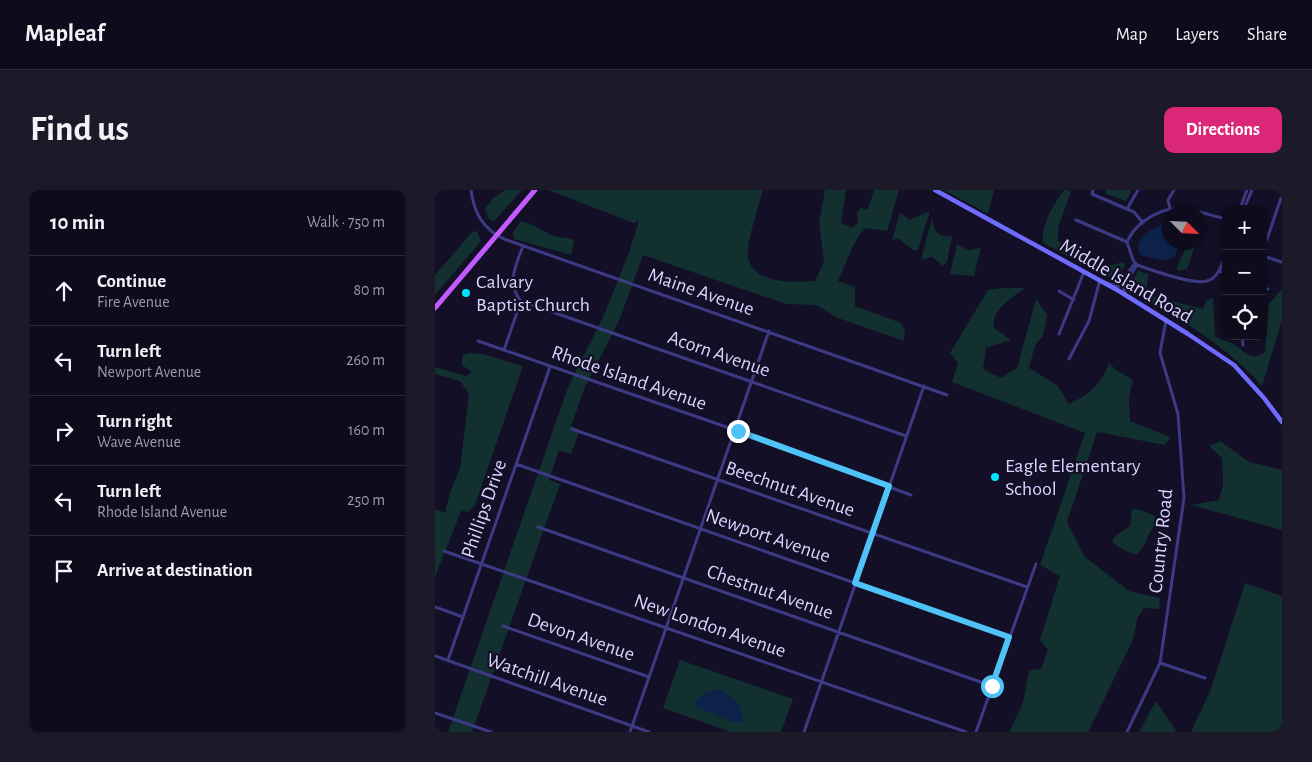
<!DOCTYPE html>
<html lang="en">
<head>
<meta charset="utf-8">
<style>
  body { margin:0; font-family:"Alegreya Sans",sans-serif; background:#1c1929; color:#f1f3f6 }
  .controls { position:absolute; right:15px; top:15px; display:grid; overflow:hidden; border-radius:10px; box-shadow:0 1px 4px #0004 }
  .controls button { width:45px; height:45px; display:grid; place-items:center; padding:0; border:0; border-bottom:1px solid #2e2b3b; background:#0e0b1c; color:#f1f3f6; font:25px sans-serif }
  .compass { position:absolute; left:727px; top:15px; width:45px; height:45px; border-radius:50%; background:#0e0b1c; box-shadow:0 1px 4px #0004; rotate:114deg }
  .stop { position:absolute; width:15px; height:15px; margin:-11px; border:4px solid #4fc3f7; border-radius:50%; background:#fff }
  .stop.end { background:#4fc3f7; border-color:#fff; box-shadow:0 1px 5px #0008 }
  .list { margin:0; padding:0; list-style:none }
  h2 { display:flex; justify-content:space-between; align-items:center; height:65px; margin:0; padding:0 20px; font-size:21px }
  h2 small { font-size:16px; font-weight:400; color:#9b9ba3 }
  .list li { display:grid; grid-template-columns:32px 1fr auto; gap:15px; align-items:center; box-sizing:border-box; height:70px; padding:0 20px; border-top:1px solid #2e2b3b }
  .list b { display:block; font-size:19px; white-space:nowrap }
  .list p { margin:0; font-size:16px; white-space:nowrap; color:#9b9ba3 }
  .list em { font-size:16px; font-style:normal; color:#9b9ba3 }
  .icon { flex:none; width:28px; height:28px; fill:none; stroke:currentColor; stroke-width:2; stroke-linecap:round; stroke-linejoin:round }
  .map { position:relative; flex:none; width:847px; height:542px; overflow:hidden; border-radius:10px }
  header { display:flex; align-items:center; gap:30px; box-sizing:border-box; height:70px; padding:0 25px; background:#0e0b1c; border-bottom:1px solid #2e2b3b }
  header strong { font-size:24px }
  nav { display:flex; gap:28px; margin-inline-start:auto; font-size:18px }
  .intro { display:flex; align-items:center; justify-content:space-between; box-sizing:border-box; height:120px; padding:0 30px }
  h1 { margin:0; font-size:35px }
  .button { padding:12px 22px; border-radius:10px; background:#db2777; color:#fff; font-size:18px; font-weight:700 }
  main { display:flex; gap:30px; padding:0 30px }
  aside { flex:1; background:#0e0b1c; border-radius:10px; box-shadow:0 1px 4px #0004 }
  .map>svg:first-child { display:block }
  .green { fill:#12302f }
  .water { fill:#0c2248 }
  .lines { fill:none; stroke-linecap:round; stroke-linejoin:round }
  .street { stroke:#3d3a85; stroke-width:3 }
  .secondary { stroke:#6f6bff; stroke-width:4.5 }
  .primary { stroke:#c25bff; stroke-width:5 }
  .route { stroke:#4fc3f7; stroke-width:6 }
  .poi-dot { fill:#00e5ff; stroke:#130f26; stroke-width:2 }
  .labels { text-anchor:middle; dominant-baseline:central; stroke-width:4.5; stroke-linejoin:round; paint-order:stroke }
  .street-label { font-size:20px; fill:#d9d4ff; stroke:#130f26 }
  .poi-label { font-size:20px; fill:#d9d4ff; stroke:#130f26; text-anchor:start }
</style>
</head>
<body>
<header>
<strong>Mapleaf</strong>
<nav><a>Map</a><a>Layers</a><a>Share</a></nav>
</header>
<div class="intro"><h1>Find us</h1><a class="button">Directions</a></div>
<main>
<aside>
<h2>10 min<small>Walk · 750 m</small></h2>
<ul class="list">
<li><svg class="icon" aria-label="ahead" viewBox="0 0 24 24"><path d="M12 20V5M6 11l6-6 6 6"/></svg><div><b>Continue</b><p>Fire Avenue</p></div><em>80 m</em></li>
<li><svg class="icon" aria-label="left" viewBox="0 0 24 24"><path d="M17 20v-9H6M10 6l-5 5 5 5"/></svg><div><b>Turn left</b><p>Newport Avenue</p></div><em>260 m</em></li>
<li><svg class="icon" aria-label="right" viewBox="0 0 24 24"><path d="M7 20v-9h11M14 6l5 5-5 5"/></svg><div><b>Turn right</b><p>Wave Avenue</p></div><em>160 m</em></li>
<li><svg class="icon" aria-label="left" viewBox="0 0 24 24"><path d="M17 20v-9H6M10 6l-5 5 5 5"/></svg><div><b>Turn left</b><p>Rhode Island Avenue</p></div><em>250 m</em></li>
<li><svg class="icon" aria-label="arrive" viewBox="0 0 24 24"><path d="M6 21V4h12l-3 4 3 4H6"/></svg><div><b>Arrive at destination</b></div></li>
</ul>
</aside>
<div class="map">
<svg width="847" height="542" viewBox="0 0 847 542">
  <rect width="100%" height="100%" fill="#130f26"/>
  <path class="green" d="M 70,0 L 87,0 L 59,31 L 54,29 L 50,19 L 58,8 Z
    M 113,0 L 328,0 C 323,19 315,40 313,60 C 310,94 358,93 380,91 L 389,72 L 384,32 L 390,0 L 411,0 L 406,33 L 417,38 L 423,33 L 422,22 L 426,18 L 433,20 L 439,0 L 464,0 L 452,41 L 431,38 C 420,46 410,76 403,91 L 420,97 L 420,116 L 466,133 L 470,142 L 469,151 L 403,128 L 381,115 L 351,114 L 208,65 L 184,131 L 150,197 L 136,236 L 145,240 L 136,264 L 124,260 L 114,290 L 125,294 L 37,542 L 13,542 L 133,197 L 169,125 L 194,62 L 204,31 L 199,33 Z
    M 509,0 L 559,0 L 553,24 Z
    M 629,0 L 636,1 L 623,38 L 623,51 L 674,76 L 688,72 L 690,76 L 683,84 L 672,87 L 608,53 C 606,34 618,15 629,0 Z
    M 670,0 L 697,0 L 691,11 L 671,4 Z
    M 495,21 L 483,60 L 478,60 L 463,48 L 457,50 L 465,23 L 475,30 Z
    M 497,28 C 499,42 503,48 517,46 L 512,72 L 508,76 L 497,67 L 486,70 Z
    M 86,31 C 99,33 107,42 119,46 C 126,48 133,47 139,50 L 136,65 L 79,49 L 78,42 Z
    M 38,41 L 42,42 L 46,51 L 0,105 L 0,85 Z
    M 753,53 L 761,53 L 752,79 L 743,81 L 742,77 Z
    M 522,54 L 533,60 L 546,58 L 539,86 L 515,84 Z
    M 703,81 L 714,84 L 711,101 L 713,105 L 768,119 L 771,111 L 778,108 L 780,146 C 786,151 788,150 795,152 C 808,157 812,174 830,162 L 834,114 L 847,99 L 847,130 L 827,196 C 795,159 738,122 693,102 L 693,98 Z
    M 568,98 L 590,98 C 578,107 555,120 559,138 L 576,150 L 551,158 L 548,179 L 566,188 L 582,178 L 601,109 L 612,125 L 608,146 L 600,155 L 594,178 L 623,196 L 634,214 C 655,204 666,195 674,173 L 681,180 L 698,190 L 694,207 L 695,231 L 735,247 L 730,255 L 662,242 L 632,332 L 650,367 L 694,401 L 725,408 L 724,419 L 709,418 L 702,429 L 698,450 L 653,542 L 574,542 L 588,513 L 594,480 L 606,479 L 613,460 L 605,450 L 625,386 L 605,375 L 650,243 L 517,192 L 523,173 L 515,163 L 553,100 Z
    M 33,163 L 48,164 L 88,176 L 40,315 L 33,322 L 26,321 L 0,387 L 0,320 L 10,322 L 16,300 L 25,278 L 34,204 L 25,191 L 0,184 L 0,177 L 31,186 L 37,182 L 27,175 L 27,166 Z
    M 785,251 L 814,272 L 847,280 L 847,340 L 756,315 L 784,310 L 788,294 L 787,268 L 774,256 Z
    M 697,319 L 706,320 L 726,329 C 713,339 713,353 702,365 L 688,360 L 677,352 L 680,346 L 695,336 Z
    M 810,393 L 847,406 L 847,542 L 756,542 L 776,499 Z
    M 245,470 L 358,509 L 346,542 L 296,542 L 228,518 Z
    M 721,511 L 742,542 L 704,542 Z"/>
  <path class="water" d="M 730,32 L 734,32 L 734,52 L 745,53 L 740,66 L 730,71 L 705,65 C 697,48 718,39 730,32 Z
    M 284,499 C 299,506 308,515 308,532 L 298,532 L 261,517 L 260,511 L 271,502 Z"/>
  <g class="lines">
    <path class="street" d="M 36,0 C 39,23 48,39 69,49 L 512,205
      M 658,0 L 657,4 L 699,22 L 708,33
      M 735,18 L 733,10 L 739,0
      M 692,19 L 703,0
      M 805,19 L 812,0
      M 809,19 L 817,0
      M 791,29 C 758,21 739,9 709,31 C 701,37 696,43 692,52 L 698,70 L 702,75 C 716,80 758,95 772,91 C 784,88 787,73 791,63
      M 641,30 L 692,52
      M 828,61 L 846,8
      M 828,66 L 847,72
      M 784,81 L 791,83
      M 667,91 L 683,97 L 700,73
      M 828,98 L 833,99
      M 624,101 L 639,110
      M 690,103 L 688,97 L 702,75
      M 86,111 L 471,246
      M 624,144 L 649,82
      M 807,146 L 808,155
      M 43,151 L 303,241 L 476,305
      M 69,160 L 86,111 C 71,93 81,75 88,56
      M 634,169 L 654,131 L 665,90
      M 137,239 L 592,397
      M 81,274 L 574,447
      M 103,337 L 557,496
      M 9,361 L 531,542
      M 0,417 L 28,427
      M 68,436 L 214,487
      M 0,466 L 214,542
      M 13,470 L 115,177
      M 725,473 L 770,488
      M 0,523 L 56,542
      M 195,542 L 334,141
      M 369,542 L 489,196
      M 541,542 L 601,374
      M 692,542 L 725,473 L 749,308 L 743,224 L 725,163 L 731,130"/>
    <path class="secondary" d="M 500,0 L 684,101 L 753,144 L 799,175 L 829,208 L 847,232"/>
    <path class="primary" d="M 0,118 L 100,0"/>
  </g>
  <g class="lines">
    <path class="route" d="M 303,241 L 454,296 L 420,393 L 574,447 L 557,496"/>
  </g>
  <g class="poi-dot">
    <circle cx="31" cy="103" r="5"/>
    <circle cx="560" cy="287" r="5"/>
  </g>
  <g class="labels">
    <g class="street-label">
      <text transform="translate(691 91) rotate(30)">Middle Island Road</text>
      <text transform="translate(266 102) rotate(19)">Maine Avenue</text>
      <text transform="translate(284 164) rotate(19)">Acorn Avenue</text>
      <text transform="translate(194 188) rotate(19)">Rhode Island Avenue</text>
      <text transform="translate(355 299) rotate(19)">Beechnut Avenue</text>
      <text transform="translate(49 319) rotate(-71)">Phillips Drive</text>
      <text transform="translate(333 346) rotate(19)">Newport Avenue</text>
      <text transform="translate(726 351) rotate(-84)">Country Road</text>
      <text transform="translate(335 402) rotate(19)">Chestnut Avenue</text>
      <text transform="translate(275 436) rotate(19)">New London Avenue</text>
      <text transform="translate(146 447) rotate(19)">Devon Avenue</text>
      <text transform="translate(112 490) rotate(19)">Watchill Avenue</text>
    </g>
    <g class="poi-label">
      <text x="41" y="92">Calvary<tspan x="41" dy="23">Baptist Church</tspan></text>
      <text x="570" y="276">Eagle Elementary<tspan x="570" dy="23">School</tspan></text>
    </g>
  </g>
</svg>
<div class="controls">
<button>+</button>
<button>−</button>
<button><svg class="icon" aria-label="locate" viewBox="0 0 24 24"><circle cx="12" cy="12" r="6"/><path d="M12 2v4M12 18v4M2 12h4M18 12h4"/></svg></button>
</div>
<svg class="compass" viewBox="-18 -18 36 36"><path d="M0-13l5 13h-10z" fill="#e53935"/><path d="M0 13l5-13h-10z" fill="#9b9ba3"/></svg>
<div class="stop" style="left:557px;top:496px"></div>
<div class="stop end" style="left:303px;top:241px"></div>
</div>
</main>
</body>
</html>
